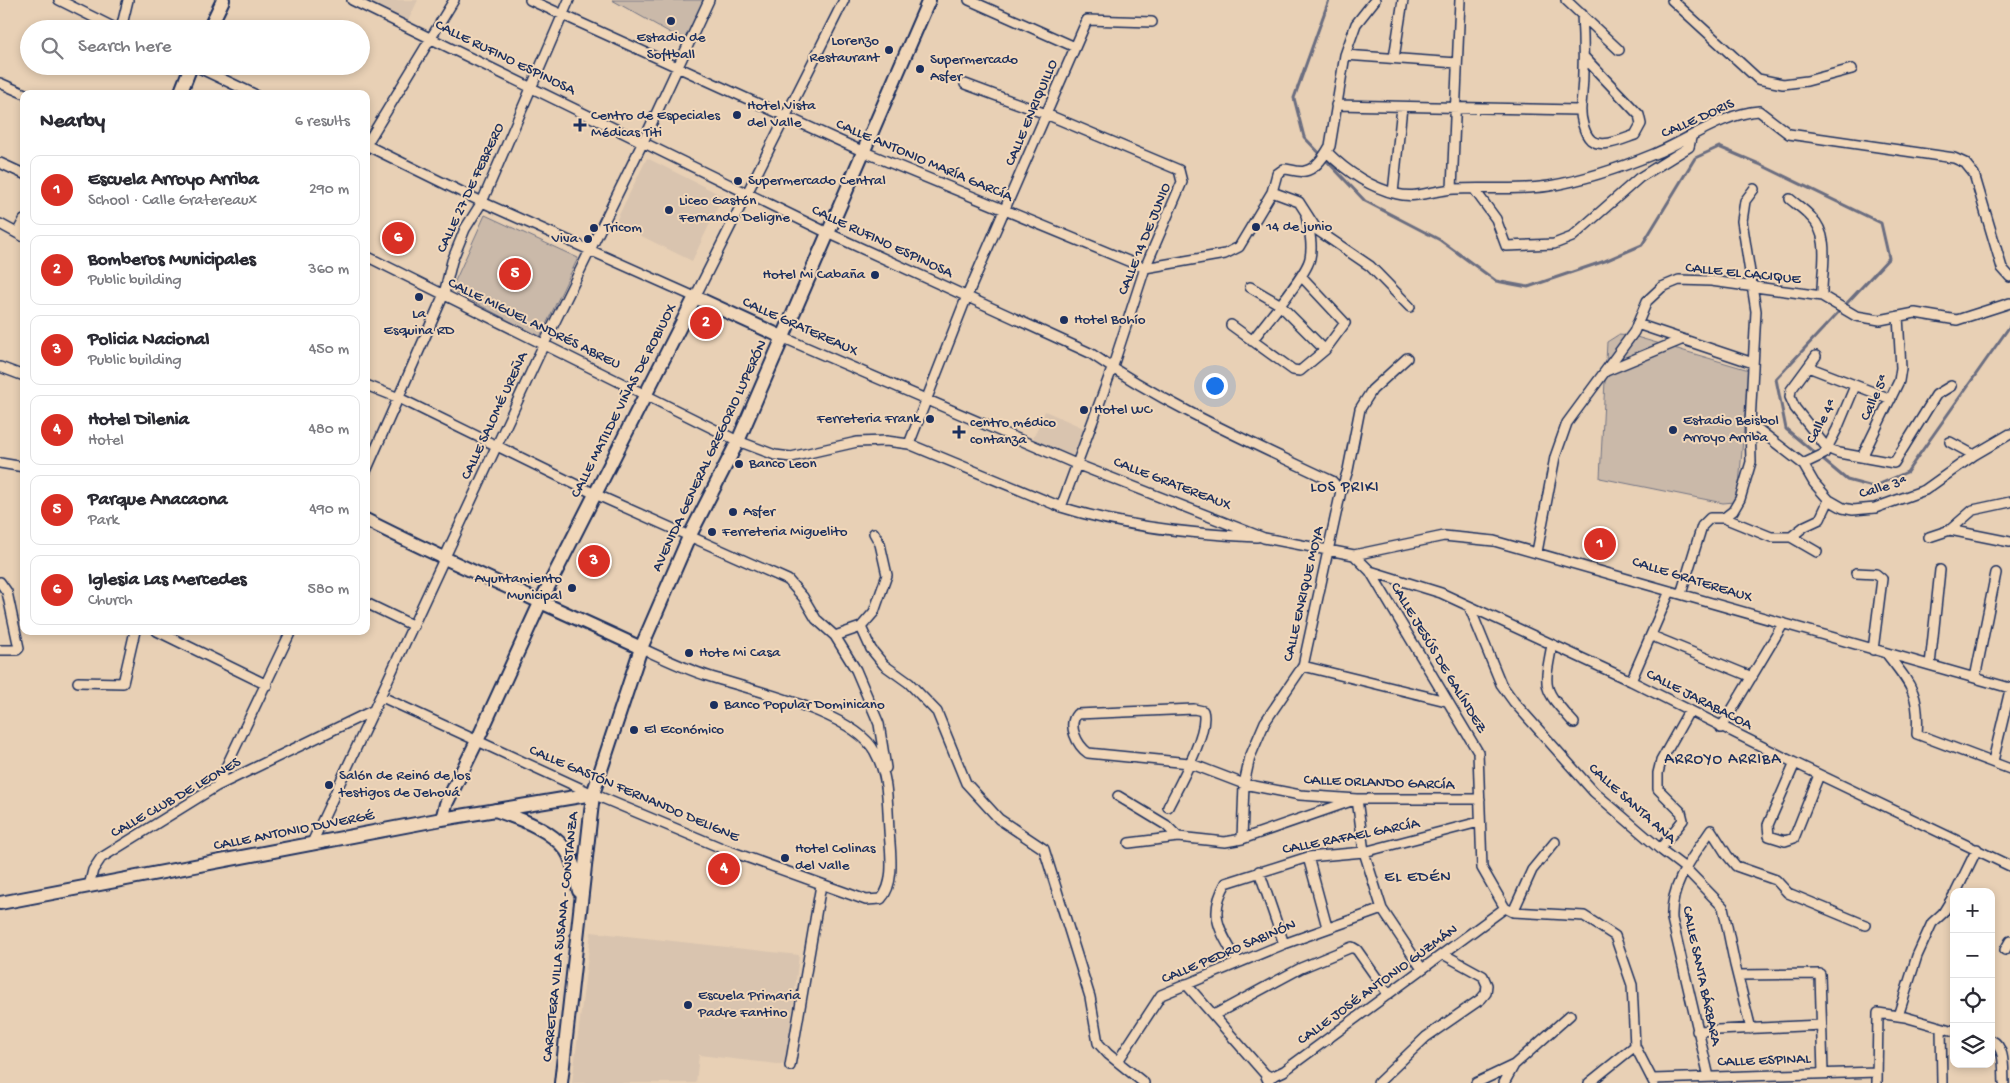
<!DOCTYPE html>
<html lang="en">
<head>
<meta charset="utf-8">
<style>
  body { margin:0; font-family:"Gochi Hand",sans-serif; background:#f7f7f7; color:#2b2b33 }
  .controls { position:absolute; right:15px; bottom:15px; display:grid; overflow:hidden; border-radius:10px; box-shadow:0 2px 8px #0003 }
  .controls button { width:45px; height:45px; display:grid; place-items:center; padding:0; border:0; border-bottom:1px solid #e1e1e2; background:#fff; color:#2b2b33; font:25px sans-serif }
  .you { position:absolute; left:1214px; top:385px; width:18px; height:18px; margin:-12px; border:4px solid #fff; border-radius:50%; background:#1a73e8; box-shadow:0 0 0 8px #1a73e833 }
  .badge { display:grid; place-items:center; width:32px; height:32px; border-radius:50%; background:#d93025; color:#fff; font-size:16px; font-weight:700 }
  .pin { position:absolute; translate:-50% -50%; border:2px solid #fff; box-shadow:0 1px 5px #0006 }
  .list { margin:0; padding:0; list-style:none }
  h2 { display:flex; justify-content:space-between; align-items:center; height:65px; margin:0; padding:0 20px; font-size:21px }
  h2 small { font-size:16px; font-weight:400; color:#7c7c81 }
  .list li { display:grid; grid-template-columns:32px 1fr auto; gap:15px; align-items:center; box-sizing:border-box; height:70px; margin:0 10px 10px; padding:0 10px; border:1px solid #e1e1e2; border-radius:10px }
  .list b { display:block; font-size:19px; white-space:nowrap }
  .list p { margin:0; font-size:16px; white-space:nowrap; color:#7c7c81 }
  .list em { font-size:16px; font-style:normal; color:#7c7c81 }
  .icon { flex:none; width:28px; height:28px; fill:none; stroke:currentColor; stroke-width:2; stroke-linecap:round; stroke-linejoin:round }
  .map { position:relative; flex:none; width:2010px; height:1083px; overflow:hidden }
  .search { position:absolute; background:#fff; box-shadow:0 2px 8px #0003; left:20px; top:20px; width:350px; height:55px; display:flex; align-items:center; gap:12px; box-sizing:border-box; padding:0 18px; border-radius:28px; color:#7c7c81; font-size:19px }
  .panel { position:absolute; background:#fff; box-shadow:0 2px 8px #0003; left:20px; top:90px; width:350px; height:545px; border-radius:10px }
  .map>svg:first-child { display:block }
  .built { fill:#d9c4af }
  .green { fill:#cab9a9; stroke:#727484 }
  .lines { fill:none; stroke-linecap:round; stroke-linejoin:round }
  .stream { stroke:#6a6d80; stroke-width:3 }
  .street-casing { stroke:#1b2f5e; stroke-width:12 }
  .secondary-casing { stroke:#1b2f5e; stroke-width:16 }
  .street { stroke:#f1d7b9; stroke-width:9 }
  .secondary { stroke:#f1d7b9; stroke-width:12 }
  .poi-dot { fill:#1b2f5e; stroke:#f1d7b9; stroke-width:2 }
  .labels { text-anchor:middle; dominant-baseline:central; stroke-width:4; stroke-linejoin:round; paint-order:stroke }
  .poi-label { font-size:15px; fill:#1b2f5e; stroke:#f1d7b9; text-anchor:start }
  .street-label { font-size:15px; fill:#1b2f5e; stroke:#f1d7b9 }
  .neighbourhood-label { font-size:16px; letter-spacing:1px; fill:#1b2f5e; stroke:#f1d7b9 }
</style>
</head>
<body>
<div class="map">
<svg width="2010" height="1083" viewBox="0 0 2010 1083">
  <rect width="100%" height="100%" fill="#e8d0b5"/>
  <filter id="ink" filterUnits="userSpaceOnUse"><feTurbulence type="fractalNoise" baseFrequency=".02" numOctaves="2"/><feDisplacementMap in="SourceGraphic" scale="10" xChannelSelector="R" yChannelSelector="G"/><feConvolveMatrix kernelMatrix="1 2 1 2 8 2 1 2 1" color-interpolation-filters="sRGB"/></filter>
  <g filter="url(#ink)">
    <path class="built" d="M 360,0 L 418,0 L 407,23 Z
      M 647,158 L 723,196 L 692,261 L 615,223 Z
      M 1045,411 L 1086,429 L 1074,459 L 1032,441 Z
      M 591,932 L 799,955 L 786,1065 L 699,1055 L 696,1083 L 572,1083 Z"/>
    <path class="green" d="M 612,0 L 704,0 L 685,41 Z
      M 485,215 L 578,258 L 540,337 L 451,290 Z
      M 1618,335 L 1633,336 L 1749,370 L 1739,485 L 1734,502 L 1723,503 L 1600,478 L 1607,342 Z"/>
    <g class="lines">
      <path class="stream" d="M 1329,0 L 1294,98 L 1304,137 L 1365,201 L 1440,240 L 1496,281 L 1528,287 L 1605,261 L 1642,245 L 1695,158 L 1719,147 L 1759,164 L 1881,223 L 1889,258 L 1776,379 L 1786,429 L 1847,480 L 1873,487 L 1907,472 L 2010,326"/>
      <defs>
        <path id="street" d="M 59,0 L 117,29
          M 352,0 L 828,233 L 1090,353 C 1165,405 1250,442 1332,481 L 1341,491
          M 530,0 L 862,151 L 1145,268 L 1225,254 L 1239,247 L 1272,192 L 1277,174 L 1284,169 C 1290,169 1299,173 1305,171 C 1316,169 1325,155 1330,146 L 1345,55 L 1356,24 L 1375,0
          M 969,0 L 1075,47
          M 1566,0 L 1619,50
          M 1672,0 L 1758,79 L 1783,84 L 1807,81 L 1852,69
          M 1582,14 C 1584,46 1584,76 1581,107 C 1580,116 1584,134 1591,140 C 1603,149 1623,139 1635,135 L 1641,124 L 1639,115 L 1584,57
          M 121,29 L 128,0
          M 1345,55 L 1457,63
          M 1394,58 L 1403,0
          M 195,66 L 254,94
          M 0,83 L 25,94
          M 965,84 L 1046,114 L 1179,170 L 1182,182 L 1145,268 L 1112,369 L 1061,507
          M 1336,105 L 1577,110 L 1581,107
          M 366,145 L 482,202 L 695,297 L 844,0
          M 366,145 L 454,0
          M 1327,152 C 1347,172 1369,187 1397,194 C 1416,199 1435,190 1454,189 C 1485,187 1518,191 1549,186 C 1584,180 1620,168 1654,154 C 1686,141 1724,113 1759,111 L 1789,134 L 1954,158 L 1965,163 L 1974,174 L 2002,268 L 2010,277
          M 0,163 L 24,174
          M 1452,189 L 1460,0
          M 1474,189 L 1496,219 L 1506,246 L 1554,244 L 1572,237 L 1639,178 L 1689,147 L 1691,138
          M 1272,192 L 1299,202 L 1317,230 L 1370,266 L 1410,307
          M 1393,193 L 1402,107
          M 1790,199 C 1797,205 1805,210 1811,217 C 1832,237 1821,270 1822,296
          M 0,224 L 24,237
          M 17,233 L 24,220
          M 366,256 L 738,441 L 775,455 L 791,457 L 857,442 L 886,441 L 909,444 L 1061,507 C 1124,527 1191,534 1257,537
          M 1250,287 L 1279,304 L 1325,350
          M 1822,296 L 1856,316 L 1880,320 L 1915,313 L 1957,320 L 2010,303
          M 1637,324 L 1753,363
          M 1231,325 L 1293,370 L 1300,371 L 1325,350 L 1345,323 L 1302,277
          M 782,337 L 1076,464 L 1264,538 L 1354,555 L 1444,536 L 1494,541 L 2010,688
          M 1252,341 C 1264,324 1307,275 1310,258 C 1313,244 1309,229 1306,216
          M 1816,356 L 1791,390 L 1790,397 L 1795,408 L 1827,448 L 1839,453 L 1894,463 L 1936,395 L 1951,386
          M 0,367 L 24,376
          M 1808,367 L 1891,399
          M 1606,371 L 1681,340
          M 366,385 L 399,398 L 595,494 L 788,580 L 803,597 L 816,619 L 835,636 L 856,670 L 879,724 L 886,768
          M 1750,423 L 1803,464 L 1814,483 L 1829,500 L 1843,508 L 1853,510 L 1875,508 L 1925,490 L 1974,455 L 2010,434
          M 1950,442 L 1974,455
          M 909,444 L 967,296 L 1087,20 L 1152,22
          M 1862,457 L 1899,381 L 1901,368 L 1898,316
          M 0,463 L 24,467
          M 1803,464 L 1824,454 L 1837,429 L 1855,386
          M 366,471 L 444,294 L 452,261 L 465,229 L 482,202 L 569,0
          M 1724,518 L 1771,537 L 1791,537 L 1817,552
          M 1950,530 L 2010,542
          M 1791,537 L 1805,526 L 1820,519 L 1829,500
          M 1929,537 L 1950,530 L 1973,510 L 2010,502
          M 1537,552 L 1555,457 L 1567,423 L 1634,332 L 1647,301 L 1662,287 L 1679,280 L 1711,281 L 1822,296
          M 1354,555 L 1370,571 L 1478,752 L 1482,868 L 1505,908 L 1513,912 L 1584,916 L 1615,936 L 1632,985 L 1635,1046 L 1654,1083
          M 1370,571 L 1441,593 L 1631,681 L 1795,763 L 2010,866
          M 1856,573 L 1876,574 L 1882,579 L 1873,650
          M 0,582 L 7,592 L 19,648 L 17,650 L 0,650
          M 1681,594 L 1702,526 L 1710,518 L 1724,518 L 1733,511 L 1740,499 L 1751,462 L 1750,423 L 1756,311 L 1742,221 L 1745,201 L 1754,189
          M 366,603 L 414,626
          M 1469,606 L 1501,684 L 1514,702 L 1594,792 L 1660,849 L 1685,868 L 1723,907 L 1735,965 L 1751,1029
          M 861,627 L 871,649 L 884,665 L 909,683 L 937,712 L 966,783 L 999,819 L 1044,849 L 1090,997 L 1098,1043 L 1108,1054 L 1144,1083
          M 157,631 L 267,685
          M 835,636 L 861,627 L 874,612 L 887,575 L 880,544 L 874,533
          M 1652,636 L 1752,677
          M 1552,645 C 1543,691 1543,688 1574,723
          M 1887,654 C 1911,685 1920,694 1917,734 L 2010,769
          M 1930,665 L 1940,570
          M 1303,666 L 1446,701
          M 1975,678 L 1996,573
          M 1631,681 L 1670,591
          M 78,682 L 123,683 L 135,631
          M 382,697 L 593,794 L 724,849 L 866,900 L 881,899 C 896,883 890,850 889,830 C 887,802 889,777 875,752 C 854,712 751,690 708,676 C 685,669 663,658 641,648
          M 1721,728 L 1783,624
          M 1993,761 L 2010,690
          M 1795,763 L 1768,825 L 1769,836 L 1785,841 L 1794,838 L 1819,775
          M 217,786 L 291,631
          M 1118,796 L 1166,825 L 1178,837
          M 1168,807 C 1178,787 1210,731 1203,711 L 1194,709 L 1077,714 C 1067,725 1077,745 1088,753 L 1189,763 L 1244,784 L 1300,795 L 1357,799 L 1480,799
          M 1242,839 L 1244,784 L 1250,757 L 1265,722 L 1303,666 L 1341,491 L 1348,470 L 1360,409 L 1372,390 L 1407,358
          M 1129,843 L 1178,837 L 1225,842 L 1242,839 L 1357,799 L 1364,852 L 1382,909 L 1422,969
          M 311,845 L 544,344 L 643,142 L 709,0
          M 1660,849 L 1683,820 L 1681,812 L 1658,789 L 1658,773 L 1661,761 L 1689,711
          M 1308,857 L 1327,927
          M 1259,871 L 1284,944
          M 89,886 L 93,870 L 101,858 L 217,786 L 374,710
          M 1956,892 L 1977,849
          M 1513,912 L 1532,870 L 1555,842
          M 2005,950 L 2010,941
          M 1238,962 C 1221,932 1207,916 1226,883 L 1308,857 L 1364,852 L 1479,822
          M 1738,975 L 1820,974 L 1823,1073
          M 1186,984 L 1265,1074 L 1269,1083
          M 1214,1015 L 1301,968 L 1352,947 L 1357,950 L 1388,994
          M 1898,1016 L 1917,956 L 1932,923 L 1943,913 L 1954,895
          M 1941,1028 L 1942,1083
          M 1697,1031 L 1821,1025
          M 1991,1040 C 2006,1047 2003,1069 2004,1083
          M 1118,1061 L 1161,995 L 1284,944 L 1382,909
          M 790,1066 L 821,885
          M 1265,1074 L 1271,1077 L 1284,1071 L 1505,908
          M 1709,1077 L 1672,919 C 1670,884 1693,857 1711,830 L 1727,855 L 1736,866 L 1776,880 L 1788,893 L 1865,925
          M 1653,1079 L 1877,1072
          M 1378,1083 L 1426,1037 L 1481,999 L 1486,993 L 1487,985 L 1483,976 L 1443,954
          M 1476,1083 L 1514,1065 L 1570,1015
          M 1504,1083 L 1514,1065
          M 1589,1083 L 1635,1046
          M 1877,1083 L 1878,1013 L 1905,1017 L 1954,1031"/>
        <path id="secondary" d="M 209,29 L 223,0
          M 180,94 L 191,66
          M 366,520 C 456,566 550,605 641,648
          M 495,810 C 520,819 549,828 566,850 C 574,861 576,878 579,891
          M 442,819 L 446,804 L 477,741 L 541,601 L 695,297 L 782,337
          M 0,903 L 442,819 L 593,794
          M 561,1083 L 593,794 L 641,648 L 689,537 L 738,441 L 929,0"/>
      </defs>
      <use href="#street" class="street-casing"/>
      <use href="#secondary" class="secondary-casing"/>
      <use href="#street" class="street"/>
      <use href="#secondary" class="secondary"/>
    </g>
  </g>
  <g class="poi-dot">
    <circle cx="671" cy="21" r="5"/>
    <circle cx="889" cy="50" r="5"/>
    <circle cx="920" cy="69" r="5"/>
    <circle cx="737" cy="115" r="5"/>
    <path d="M577.5 117.5h5v5h5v5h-5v5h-5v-5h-5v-5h5z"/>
    <circle cx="738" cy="181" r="5"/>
    <circle cx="669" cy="210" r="5"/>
    <circle cx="1256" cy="227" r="5"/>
    <circle cx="594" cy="228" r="5"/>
    <circle cx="588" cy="239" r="5"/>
    <circle cx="875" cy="275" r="5"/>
    <circle cx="419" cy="297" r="5"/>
    <circle cx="1064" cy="320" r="5"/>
    <circle cx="1084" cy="410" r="5"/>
    <circle cx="930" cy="419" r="5"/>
    <circle cx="1673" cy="430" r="5"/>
    <path d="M956.5 424.5h5v5h5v5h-5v5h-5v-5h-5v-5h5z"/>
    <circle cx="739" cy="464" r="5"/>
    <circle cx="733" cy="512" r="5"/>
    <circle cx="712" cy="532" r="5"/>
    <circle cx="572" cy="588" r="5"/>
    <circle cx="689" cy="653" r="5"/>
    <circle cx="714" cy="705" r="5"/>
    <circle cx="634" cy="730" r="5"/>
    <circle cx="329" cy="785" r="5"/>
    <circle cx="785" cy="858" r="5"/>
    <circle cx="688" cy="1005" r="5"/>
  </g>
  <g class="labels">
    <g class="poi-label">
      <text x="671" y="38" text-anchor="middle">Estadio de<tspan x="671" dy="17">Softball</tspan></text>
      <text x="879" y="41" text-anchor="end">Lorenzo<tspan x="879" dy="17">Restaurant</tspan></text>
      <text x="930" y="60">Supermercado<tspan x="930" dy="17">Asfer</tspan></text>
      <text x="747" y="106">Hotel Vista<tspan x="747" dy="17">del Valle</tspan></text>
      <text x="591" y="116">Centro de Especiales<tspan x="591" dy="17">Médicas Titi</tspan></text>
      <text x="748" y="181">Supermercado Central</text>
      <text x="679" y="201">Liceo Gastón<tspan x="679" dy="17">Fernando Deligne</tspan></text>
      <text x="1266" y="227">14 de junio</text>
      <text x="604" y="228">Tricom</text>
      <text x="578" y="239" text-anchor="end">Viva</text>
      <text x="865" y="275" text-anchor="end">Hotel Mi Cabaña</text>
      <text x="419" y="314" text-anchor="middle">La<tspan x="419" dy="17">Esquina RD</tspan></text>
      <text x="1074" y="320">Hotel Bohío</text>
      <text x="1094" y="410">Hotel WC</text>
      <text x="920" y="419" text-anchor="end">Ferreteria Frank</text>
      <text x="1683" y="421">Estadio Beisbol<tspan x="1683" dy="17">Arroyo Arriba</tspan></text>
      <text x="970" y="423">centro médico<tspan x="970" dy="17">contanza</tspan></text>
      <text x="749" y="464">Banco Leon</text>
      <text x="743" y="512">Asfer</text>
      <text x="722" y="532">Ferreteria Miguelito</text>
      <text x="562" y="579" text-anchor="end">Ayuntamiento<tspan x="562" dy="17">Municipal</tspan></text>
      <text x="699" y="653">Hote Mi Casa</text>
      <text x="724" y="705">Banco Popular Dominicano</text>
      <text x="644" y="730">El Económico</text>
      <text x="339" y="776">Salón de Reinó de los<tspan x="339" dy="17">testigos de Jehová</tspan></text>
      <text x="795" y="849">Hotel Colinas<tspan x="795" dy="17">del Valle</tspan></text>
      <text x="698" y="996">Escuela Primaria<tspan x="698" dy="17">Padre Fantino</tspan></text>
    </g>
    <g class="street-label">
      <text transform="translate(505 58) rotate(26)">CALLE RUFINO ESPINOSA</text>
      <text transform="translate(1032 113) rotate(-67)">CALLE ENRIQUILLO</text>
      <text transform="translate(1698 119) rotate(-24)">CALLE DORIS</text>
      <text transform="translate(924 161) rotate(23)">CALLE ANTONIO MARÍA GARCÍA</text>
      <text transform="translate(471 188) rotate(-65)">CALLE 27 DE FEBRERO</text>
      <text transform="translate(1145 239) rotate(-68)">CALLE 14 DE JUNIO</text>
      <text transform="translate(882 242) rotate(25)">CALLE RUFINO ESPINOSA</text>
      <text transform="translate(1743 274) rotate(6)">CALLE EL CACIQUE</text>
      <text transform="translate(534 324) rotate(26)">CALLE MIGUEL ANDRÉS ABREU</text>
      <text transform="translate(800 327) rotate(24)">CALLE GRATEREAUX</text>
      <text transform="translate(1875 398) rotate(-65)">Calle 5ª</text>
      <text transform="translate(624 401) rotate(-63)">CALLE MATILDE VIÑAS DE ROBIUOX</text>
      <text transform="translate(495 416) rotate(-65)">CALLE SALOMÉ UREÑA</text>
      <text transform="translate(1822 422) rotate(-61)">Calle 4ª</text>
      <text transform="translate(710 456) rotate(-65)">AVENIDA GENERAL GREGORIO LUPERÓN</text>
      <text transform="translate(1172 484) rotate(21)">CALLE GRATEREAUX</text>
      <text transform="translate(1883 488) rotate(-16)">Calle 3ª</text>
      <text transform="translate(1692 580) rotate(17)">CALLE GRATEREAUX</text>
      <text transform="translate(1304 594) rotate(-77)">CALLE ENRIQUE MOYA</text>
      <text transform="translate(1438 658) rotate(59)">CALLE JESÚS DE GALÍNDEZ</text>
      <text transform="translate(1699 700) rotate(27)">CALLE JARABACOA</text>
      <text transform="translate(1379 783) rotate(2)">CALLE ORLANDO GARCÍA</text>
      <text transform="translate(634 794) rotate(23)">CALLE GASTÓN FERNANDO DELIGNE</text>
      <text transform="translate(176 798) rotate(-30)">CALLE CLUB DE LEONES</text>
      <text transform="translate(1632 804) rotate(42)">CALLE SANTA ANA</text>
      <text transform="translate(294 831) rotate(-11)">CALLE ANTONIO DUVERGÉ</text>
      <text transform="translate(1351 837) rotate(-11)">CALLE RAFAEL GARCÍA</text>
      <text transform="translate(561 937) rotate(-84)">CARRETERA VILLA SUSANA - CONSTANZA</text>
      <text transform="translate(1229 952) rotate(-23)">CALLE PEDRO SABINÓN</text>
      <text transform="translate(1701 976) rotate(78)">CALLE SANTA BÁRBARA</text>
      <text transform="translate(1378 985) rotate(-36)">CALLE JOSÉ ANTONIO GUZMÁN</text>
      <text transform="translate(1764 1061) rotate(-2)">CALLE ESPINAL</text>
    </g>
    <g class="neighbourhood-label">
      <text x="1345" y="488">LOS PRIKI</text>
      <text x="1723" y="760">ARROYO ARRIBA</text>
      <text x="1418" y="878">EL EDÉN</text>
    </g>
  </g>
</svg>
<div class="controls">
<button>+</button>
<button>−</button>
<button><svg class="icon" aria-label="locate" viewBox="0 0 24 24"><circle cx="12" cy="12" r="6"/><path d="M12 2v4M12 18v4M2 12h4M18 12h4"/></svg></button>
<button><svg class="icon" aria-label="layers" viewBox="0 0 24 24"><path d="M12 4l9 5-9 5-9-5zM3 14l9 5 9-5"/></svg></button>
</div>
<div class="you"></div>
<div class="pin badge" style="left:1600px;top:544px">1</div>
<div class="pin badge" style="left:706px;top:323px">2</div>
<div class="pin badge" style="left:594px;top:561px">3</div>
<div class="pin badge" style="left:724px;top:869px">4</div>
<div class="pin badge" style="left:515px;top:274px">5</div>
<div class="pin badge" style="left:398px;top:238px">6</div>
<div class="search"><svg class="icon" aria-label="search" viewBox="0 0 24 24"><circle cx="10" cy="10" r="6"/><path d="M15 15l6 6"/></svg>Search here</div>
<section class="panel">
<h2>Nearby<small>6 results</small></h2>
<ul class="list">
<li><span class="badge">1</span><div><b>Escuela Arroyo Arriba</b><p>School · Calle Gratereaux</p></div><em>290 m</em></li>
<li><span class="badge">2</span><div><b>Bomberos Municipales</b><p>Public building</p></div><em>360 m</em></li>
<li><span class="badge">3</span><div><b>Policia Nacional</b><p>Public building</p></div><em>450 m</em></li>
<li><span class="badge">4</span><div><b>Hotel Dilenia</b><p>Hotel</p></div><em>480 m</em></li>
<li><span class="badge">5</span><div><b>Parque Anacaona</b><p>Park</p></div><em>490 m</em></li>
<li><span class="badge">6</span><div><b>Iglesia Las Mercedes</b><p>Church</p></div><em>580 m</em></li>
</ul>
</section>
</div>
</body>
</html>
